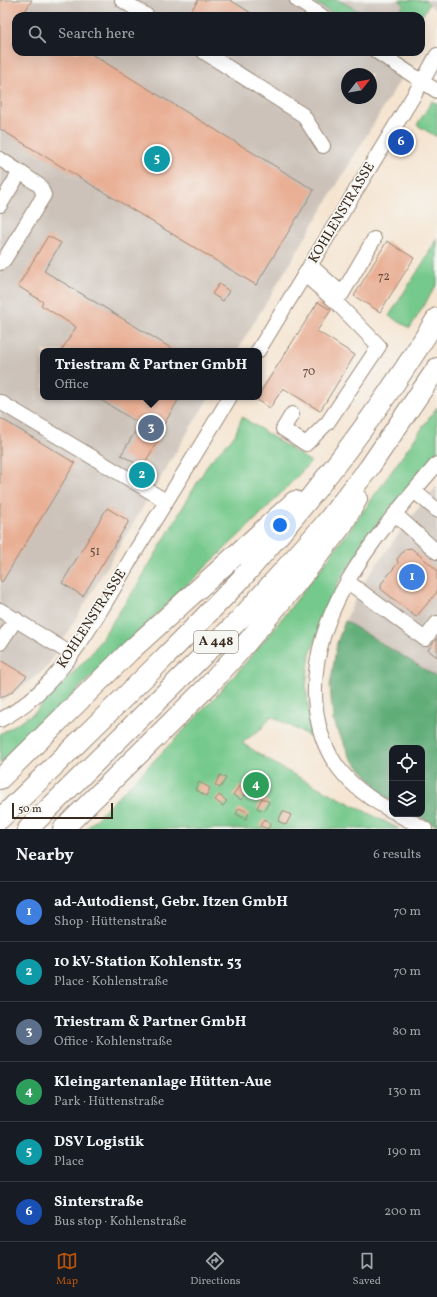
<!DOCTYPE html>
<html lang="en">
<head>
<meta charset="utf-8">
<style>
  body { margin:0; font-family:Vollkorn,serif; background:#242831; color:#f1f3f6 }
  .controls { position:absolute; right:12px; bottom:12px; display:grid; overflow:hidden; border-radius:8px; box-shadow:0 4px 16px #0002 }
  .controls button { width:36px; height:36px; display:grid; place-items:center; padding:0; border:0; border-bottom:1px solid #363941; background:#171b24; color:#f1f3f6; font:20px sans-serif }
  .compass { position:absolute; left:341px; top:68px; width:36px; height:36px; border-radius:50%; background:#171b24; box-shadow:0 4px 16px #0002; rotate:59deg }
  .scale { position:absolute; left:12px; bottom:10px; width:101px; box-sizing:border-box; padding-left:4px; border:2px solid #3b2a1e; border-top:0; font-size:11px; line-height:14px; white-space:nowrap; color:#3b2a1e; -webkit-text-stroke:3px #f6f6f2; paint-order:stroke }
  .you { position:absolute; left:280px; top:525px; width:14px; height:14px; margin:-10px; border:3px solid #fff; border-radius:50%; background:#1a73e8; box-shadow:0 0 0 6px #1a73e833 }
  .badge { display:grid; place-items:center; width:26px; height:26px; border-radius:50%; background:#b45309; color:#fff; font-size:13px; font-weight:700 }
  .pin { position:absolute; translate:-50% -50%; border:2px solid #fff; box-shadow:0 1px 4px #0006 }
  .popup { position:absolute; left:40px; top:348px; width:222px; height:52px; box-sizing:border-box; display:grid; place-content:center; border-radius:8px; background:#171b24; filter:drop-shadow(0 1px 3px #0005); font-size:13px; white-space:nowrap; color:#9ea1a6 }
  .popup b { font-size:15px; color:#f1f3f6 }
  .popup::after { content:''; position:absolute; left:50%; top:100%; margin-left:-8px; border:8px solid transparent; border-top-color:#171b24 }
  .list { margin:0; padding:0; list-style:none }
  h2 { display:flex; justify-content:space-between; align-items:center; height:52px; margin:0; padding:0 16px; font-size:17px }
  h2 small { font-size:13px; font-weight:400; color:#9ea1a6 }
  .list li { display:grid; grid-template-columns:26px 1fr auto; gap:12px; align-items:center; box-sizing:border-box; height:60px; padding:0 16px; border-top:1px solid #363941 }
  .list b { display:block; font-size:15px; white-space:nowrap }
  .list p { margin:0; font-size:13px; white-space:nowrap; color:#9ea1a6 }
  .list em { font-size:13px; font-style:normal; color:#9ea1a6 }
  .icon { flex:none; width:22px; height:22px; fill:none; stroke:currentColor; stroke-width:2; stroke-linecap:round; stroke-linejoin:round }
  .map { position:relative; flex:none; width:437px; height:829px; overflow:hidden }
  .search { position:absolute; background:#171b24; box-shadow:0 4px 16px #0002; left:12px; right:12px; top:12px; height:44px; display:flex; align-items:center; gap:10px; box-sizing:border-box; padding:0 14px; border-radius:12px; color:#9ea1a6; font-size:15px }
  .sheet { height:412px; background:#171b24 }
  nav { display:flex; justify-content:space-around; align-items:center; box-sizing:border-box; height:56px; border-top:1px solid #363941; background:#171b24; font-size:11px; color:#9ea1a6 }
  nav a { display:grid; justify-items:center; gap:2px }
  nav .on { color:#b45309 }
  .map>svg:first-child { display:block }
  .industrial { fill:#ccc2b9; fill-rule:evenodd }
  .green { fill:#76c98c; stroke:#587a55 }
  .forest { fill:#60ad78; stroke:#4e6c4b }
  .building { fill:#e9af94 }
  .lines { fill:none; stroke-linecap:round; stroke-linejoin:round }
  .minor-casing { stroke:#988777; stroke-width:16 }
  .highway-casing { stroke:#988777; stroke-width:22 }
  .minor { stroke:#fff; stroke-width:14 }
  .highway { stroke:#fff; stroke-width:20 }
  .labels { text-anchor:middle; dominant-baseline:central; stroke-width:3.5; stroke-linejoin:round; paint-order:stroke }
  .number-label { font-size:12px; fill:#664b3c }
  .shield { fill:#f6f6f2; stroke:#73675e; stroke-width:1 }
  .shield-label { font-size:13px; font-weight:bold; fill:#3b2a1e }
  .street-label { font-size:14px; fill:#3b2a1e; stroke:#f6f6f2 }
</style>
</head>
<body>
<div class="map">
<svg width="437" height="829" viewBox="0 0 437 829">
  <rect width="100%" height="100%" fill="#f6f6f2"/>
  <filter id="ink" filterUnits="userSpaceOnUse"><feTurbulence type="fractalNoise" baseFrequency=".025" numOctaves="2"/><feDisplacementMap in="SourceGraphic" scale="8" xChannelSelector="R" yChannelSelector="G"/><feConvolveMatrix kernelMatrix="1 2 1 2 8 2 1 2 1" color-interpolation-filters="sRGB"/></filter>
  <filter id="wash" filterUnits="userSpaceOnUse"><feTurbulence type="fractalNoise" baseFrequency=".012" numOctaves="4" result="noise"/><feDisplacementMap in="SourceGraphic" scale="16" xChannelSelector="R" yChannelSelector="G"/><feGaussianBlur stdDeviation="0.9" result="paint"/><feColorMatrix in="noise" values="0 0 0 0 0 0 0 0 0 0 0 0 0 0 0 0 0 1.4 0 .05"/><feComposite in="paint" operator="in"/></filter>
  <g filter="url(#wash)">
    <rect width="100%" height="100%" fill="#f5e4d0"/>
    <path class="industrial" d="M 0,0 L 312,0 L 336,16 L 16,16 L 16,52 L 389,52 L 409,65 L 237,351 L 43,351 L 43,397 L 209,397 L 45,670 L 0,702 ZM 347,74 L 371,74 L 371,98 L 347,98 Z
      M 338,0 L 399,0 L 404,5 L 395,16 L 368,16 Z
      M 425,0 L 437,0 L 437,11 L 429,4 Z
      M 437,486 L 437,677 L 345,621 L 363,583 L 412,516 Z"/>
    <path class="green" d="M 312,0 L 338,0 L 368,16 L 336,16 Z
      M 399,0 L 425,0 L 429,4 L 421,18 L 421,16 L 395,16 L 404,5 Z
      M 432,101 L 437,104 L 437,137 L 417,125 Z
      M 437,238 L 437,284 L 410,328 L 389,316 L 426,258 Z
      M 437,407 L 437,455 L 381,519 L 338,583 L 310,654 L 306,686 L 312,737 L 271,716 L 262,728 L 242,743 L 283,769 L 399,829 L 86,829 C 142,772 201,716 253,654 C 319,575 378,491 437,407 Z
      M 242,417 L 311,462 L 255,520 L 0,764 L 0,734 L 34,713 L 91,654 L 138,584 L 210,461 L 235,435 Z"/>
    <path class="forest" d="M 345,621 L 437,677 L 437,826 L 414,814 L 422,814 L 422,748 L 392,748 L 392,801 L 371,788 L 375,784 L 350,757 L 333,720 L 330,686 L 337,643 Z"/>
    <g id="blocks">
      <path class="building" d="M 0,0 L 32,0 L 24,13 L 29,16 L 16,16 L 16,52 L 88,52 L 314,190 L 256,285 L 0,129 Z
        M 198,0 L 230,0 L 256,16 L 188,16 Z
        M 48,236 L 61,243 L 44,271 L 176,351 L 61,351 L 76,327 L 41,305 L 43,302 L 18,286 Z
        M 387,241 L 414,258 L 380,312 L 354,296 Z
        M 219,284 L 229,291 L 223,301 L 212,294 Z
        M 318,302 L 331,310 L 317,331 L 355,355 L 320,411 L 283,388 L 270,408 L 256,399 Z
        M 96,397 L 180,397 L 158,434 L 161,436 L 142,467 L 121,455 L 140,424 Z
        M 0,418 L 75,463 L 2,582 L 0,580 Z
        M 143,472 L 145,474 L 142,479 L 140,477 Z
        M 107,508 L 129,521 L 83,596 L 62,583 Z
        M 411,548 L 437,570 L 437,592 L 416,617 L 381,589 L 381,584 L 398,563 L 397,559 L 405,549 Z
        M 437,638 L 437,657 L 428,650 Z
        M 0,660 L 27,676 L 12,692 L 0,698 Z
        M 220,775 L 226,778 L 220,788 L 215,785 Z
        M 199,782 L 210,788 L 206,796 L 195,789 Z
        M 239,786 L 247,791 L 242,800 L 233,795 Z
        M 219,795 L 227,801 L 223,806 L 215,800 Z
        M 262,798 L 269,802 L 264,811 L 257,808 Z
        M 239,808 L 249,813 L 246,819 L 236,814 Z
        M 283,811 L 291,815 L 286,825 L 278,821 Z
        M 264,819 L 271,823 L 268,829 L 260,826 Z"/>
    </g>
  </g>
  <g filter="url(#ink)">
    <use href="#blocks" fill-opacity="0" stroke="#988777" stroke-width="1"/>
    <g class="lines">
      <defs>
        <path id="minor" d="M 122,0 L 147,16
          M 297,0 L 322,16
          M 204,52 L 303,115 L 323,146
          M 377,52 L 437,91
          M 0,159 L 20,172 L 0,205
          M 0,263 L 4,260 L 44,195 L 40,186 L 20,172
          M 310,265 L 342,294 L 374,239
          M 258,351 L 422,82 L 437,55
          M 0,402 L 166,501
          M 292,414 L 283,429 L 306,444 L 328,422 L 379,346 L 336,302 L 305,275
          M 414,491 L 437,510
          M 395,514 L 437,552
          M 348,582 L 425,639 L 437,623
          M 0,610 L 71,654
          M 0,643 L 16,619
          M 0,720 C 65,687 102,606 138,547 C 169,497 200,447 230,397
          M 392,811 C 349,788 322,759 316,709 C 305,613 379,532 437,464
          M 397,814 L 425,829"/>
        <path id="highway" d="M 0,779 L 130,651 L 295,501
          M 0,819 C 51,769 102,719 153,669 C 183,639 213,609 242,578 C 314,497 380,411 437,318
          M 28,829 L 241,618 L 283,571 L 324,525 L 369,468 L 437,368
          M 63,829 L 210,684 L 238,653 L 295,585 L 343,524 L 357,499"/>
      </defs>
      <use href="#minor" class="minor-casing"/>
      <use href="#highway" class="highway-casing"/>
      <use href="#minor" class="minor"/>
      <use href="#highway" class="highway"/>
    </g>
  </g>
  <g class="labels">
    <g class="number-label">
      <text x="384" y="277">72</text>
      <text x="309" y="372">70</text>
      <text x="95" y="552">51</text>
    </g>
    <rect class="shield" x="194" y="631" width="44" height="22" rx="3"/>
    <g class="shield-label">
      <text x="216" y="642">A 448</text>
    </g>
    <g class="street-label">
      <text transform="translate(342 213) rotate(-59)">KOHLENSTRASSE</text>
      <text transform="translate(92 619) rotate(-57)">KOHLENSTRASSE</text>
    </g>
  </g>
</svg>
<div class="controls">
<button><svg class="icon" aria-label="locate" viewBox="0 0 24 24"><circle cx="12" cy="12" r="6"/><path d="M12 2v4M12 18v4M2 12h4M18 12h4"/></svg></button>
<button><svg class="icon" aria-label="layers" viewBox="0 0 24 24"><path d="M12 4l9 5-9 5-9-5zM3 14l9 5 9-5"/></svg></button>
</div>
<svg class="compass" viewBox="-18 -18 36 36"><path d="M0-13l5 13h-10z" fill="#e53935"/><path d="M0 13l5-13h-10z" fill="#9ea1a6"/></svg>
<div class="scale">50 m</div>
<div class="you"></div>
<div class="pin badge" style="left:412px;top:577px;background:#3f7fe0">1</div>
<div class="pin badge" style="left:142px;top:475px;background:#0f9aa8">2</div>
<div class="pin badge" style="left:151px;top:428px;background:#5c6f8a">3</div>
<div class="popup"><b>Triestram &amp; Partner GmbH</b>Office</div>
<div class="pin badge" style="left:256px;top:785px;background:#2e9e5b">4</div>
<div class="pin badge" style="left:157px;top:159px;background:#0f9aa8">5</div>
<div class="pin badge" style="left:401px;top:142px;background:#1a4fb4">6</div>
<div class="search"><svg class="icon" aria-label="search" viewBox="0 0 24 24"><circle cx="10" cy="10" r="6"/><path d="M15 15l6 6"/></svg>Search here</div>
</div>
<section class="sheet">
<h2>Nearby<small>6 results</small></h2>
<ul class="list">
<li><span class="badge" style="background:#3f7fe0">1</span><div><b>ad-Autodienst, Gebr. Itzen GmbH</b><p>Shop · Hüttenstraße</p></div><em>70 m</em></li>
<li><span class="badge" style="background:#0f9aa8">2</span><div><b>10 kV-Station Kohlenstr. 53</b><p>Place · Kohlenstraße</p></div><em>70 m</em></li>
<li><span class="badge" style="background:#5c6f8a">3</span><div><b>Triestram &amp; Partner GmbH</b><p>Office · Kohlenstraße</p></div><em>80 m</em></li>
<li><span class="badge" style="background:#2e9e5b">4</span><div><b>Kleingartenanlage Hütten-Aue</b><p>Park · Hüttenstraße</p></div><em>130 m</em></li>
<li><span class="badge" style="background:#0f9aa8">5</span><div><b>DSV Logistik</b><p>Place</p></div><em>190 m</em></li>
<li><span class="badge" style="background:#1a4fb4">6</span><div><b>Sinterstraße</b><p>Bus stop · Kohlenstraße</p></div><em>200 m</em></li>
</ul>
</section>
<nav>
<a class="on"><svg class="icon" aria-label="map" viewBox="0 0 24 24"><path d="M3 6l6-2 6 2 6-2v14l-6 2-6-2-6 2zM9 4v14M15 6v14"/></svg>Map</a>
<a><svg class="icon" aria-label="directions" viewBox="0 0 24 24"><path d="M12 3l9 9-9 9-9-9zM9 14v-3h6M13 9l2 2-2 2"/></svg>Directions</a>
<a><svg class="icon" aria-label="saved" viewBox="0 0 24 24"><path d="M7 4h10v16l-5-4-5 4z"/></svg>Saved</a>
</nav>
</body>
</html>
